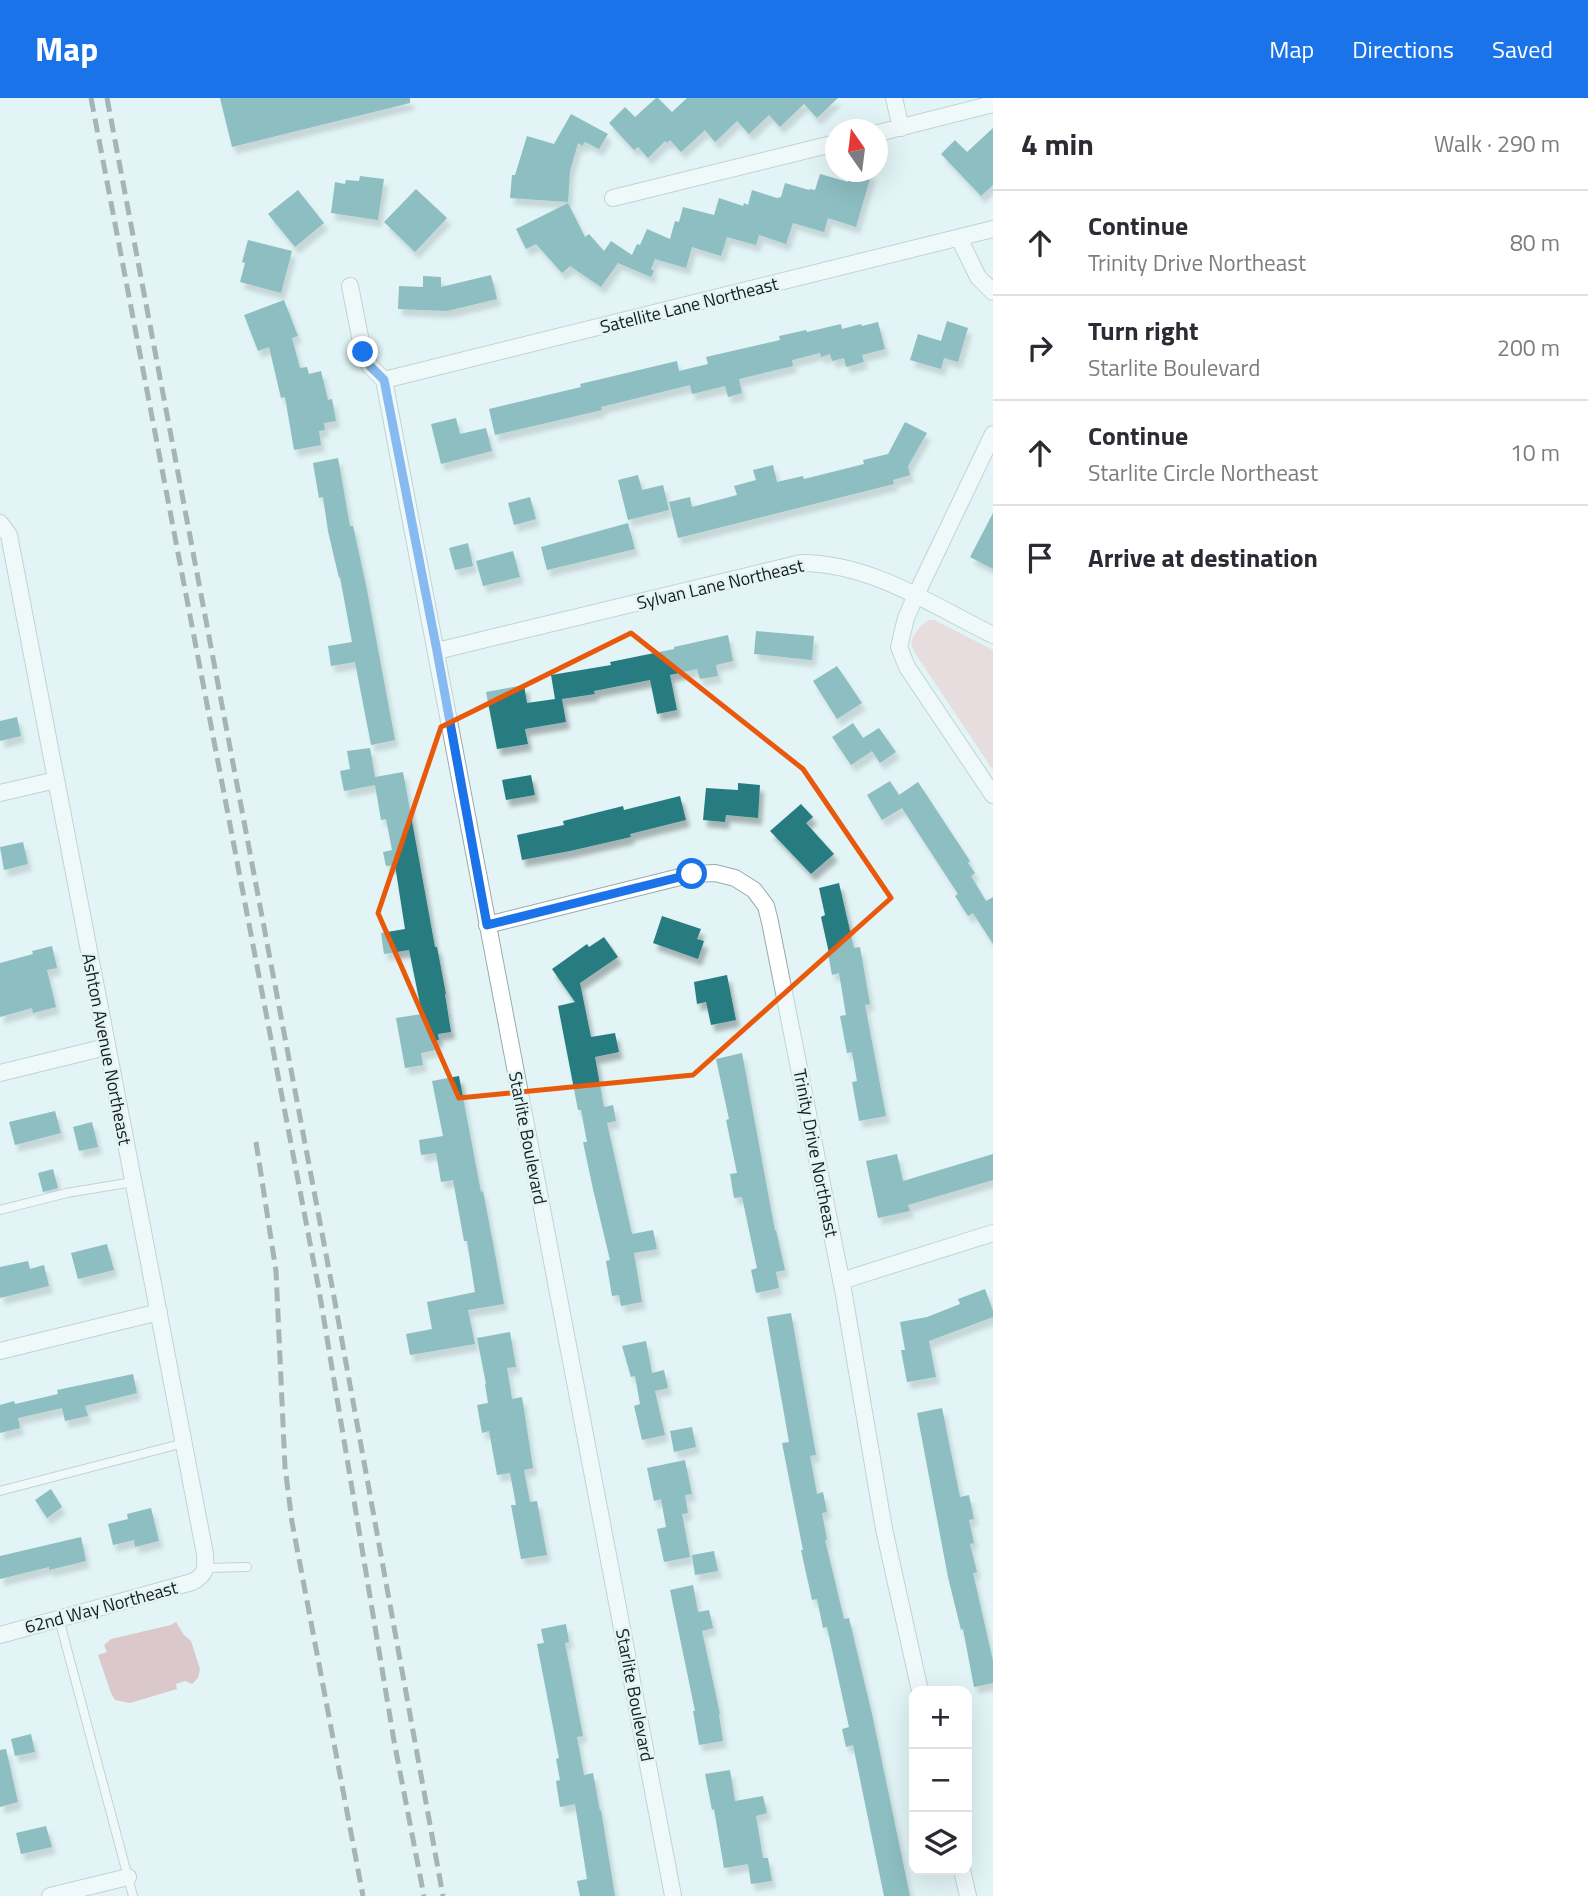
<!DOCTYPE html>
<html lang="en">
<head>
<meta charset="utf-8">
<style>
  body { margin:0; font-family:"Titillium Web",sans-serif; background:#f2f2f3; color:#2b2b33 }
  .controls { position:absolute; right:21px; bottom:21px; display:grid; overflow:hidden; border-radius:14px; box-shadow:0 7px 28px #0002 }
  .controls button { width:63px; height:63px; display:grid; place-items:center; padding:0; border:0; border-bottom:2px solid #e1e1e2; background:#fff; color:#2b2b33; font:35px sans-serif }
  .compass { position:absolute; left:825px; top:21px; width:63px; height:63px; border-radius:50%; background:#fff; box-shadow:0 7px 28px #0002; rotate:346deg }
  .stop { position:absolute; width:21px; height:21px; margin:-16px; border:5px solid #1a73e8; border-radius:50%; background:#fff }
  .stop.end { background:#1a73e8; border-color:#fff; box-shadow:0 2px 7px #0008 }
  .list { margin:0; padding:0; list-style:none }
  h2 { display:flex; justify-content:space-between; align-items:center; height:91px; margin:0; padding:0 28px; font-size:30px }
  h2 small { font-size:23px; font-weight:400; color:#7c7c81 }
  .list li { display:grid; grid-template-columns:46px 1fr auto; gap:21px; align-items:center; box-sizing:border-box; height:105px; padding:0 28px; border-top:2px solid #e1e1e2 }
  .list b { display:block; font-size:26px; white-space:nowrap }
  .list p { margin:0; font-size:23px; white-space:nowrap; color:#7c7c81 }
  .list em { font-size:23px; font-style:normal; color:#7c7c81 }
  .icon { flex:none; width:38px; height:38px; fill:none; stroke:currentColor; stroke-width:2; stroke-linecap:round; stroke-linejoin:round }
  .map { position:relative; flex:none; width:993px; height:1798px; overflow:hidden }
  header { display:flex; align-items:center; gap:42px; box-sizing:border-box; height:98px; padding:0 35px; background:#1a73e8; color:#fff }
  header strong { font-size:33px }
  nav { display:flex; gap:38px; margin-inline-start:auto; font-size:24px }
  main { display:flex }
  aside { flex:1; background:#fff }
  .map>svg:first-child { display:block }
  .green { fill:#edbec0 }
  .water { fill:#d29295 }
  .building { fill:#287c80; filter:url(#shadow) }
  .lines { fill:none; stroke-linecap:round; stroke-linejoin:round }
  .service-casing { stroke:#99aaab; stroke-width:10 }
  .minor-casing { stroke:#99aaab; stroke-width:18 }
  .service { stroke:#fff; stroke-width:8 }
  .minor { stroke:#fff; stroke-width:16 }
  .rail { stroke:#5b6666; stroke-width:5; stroke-dasharray:14 7; stroke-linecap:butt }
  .route { stroke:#1a73e8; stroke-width:9 }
  .marked { fill:none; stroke:#e8590c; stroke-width:5; stroke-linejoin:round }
  .labels { text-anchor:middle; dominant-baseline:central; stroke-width:5; stroke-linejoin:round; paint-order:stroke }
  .street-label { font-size:18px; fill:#171e1e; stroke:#e2f4f5 }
</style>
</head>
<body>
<header>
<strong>Map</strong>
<nav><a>Map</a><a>Directions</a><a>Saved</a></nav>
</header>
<main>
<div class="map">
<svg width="993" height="1798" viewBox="0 0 993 1798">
  <defs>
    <filter id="shadow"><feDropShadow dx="4" dy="7" stdDeviation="2" flood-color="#0004"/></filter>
  </defs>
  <rect width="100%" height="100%" fill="#e2f4f5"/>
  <path class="green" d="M 929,522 L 934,522 L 993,552 L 993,672 L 915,555 L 911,545 C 915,534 919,528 929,522 Z"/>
  <path class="water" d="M 176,1524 L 184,1537 L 191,1543 L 200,1571 L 198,1580 L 192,1586 L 185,1583 L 176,1586 L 177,1591 L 130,1605 L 115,1602 L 111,1595 L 98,1557 L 107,1554 L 104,1547 L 111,1541 L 171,1527 Z"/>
  <path class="building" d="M 220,0 L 410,0 L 410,5 L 232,49 Z
    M 656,0 L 658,0 L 672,14 L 687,0 L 838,0 L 817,20 L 804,6 L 780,29 L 769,17 L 749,36 L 737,23 L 715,44 L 705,32 L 681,54 L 670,42 L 667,45 L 665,43 L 648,60 L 638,49 L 634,52 L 609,25 L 625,9 L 635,19 Z
    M 571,16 L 608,36 L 599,51 L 585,44 L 582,48 L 578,45 L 570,73 L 568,104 L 510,100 L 512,77 L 515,77 L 527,38 L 554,46 Z
    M 993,30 L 993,87 L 981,98 L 941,56 L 955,42 L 967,54 Z
    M 851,74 L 872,74 L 856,129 L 828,120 L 824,134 L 793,125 L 786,146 L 759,137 L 756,147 L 727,139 L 721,158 L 692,149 L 686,170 L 655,161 L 651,171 L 654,173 L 651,179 L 618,165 L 601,189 L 570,168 L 562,175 L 536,146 L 526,151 L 516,131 L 568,105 L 585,139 L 589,136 L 604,153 L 611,143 L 632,157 L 637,146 L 640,147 L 647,131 L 670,141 L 675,123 L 679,124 L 683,109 L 714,117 L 719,100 L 743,108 L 744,105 L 748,107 L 752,92 L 777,100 L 781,99 L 785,85 L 809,92 L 810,91 L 815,92 L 820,76 L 848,84 Z
    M 360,78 L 384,81 L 378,122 L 331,115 L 335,84 L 345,86 L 346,82 L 359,83 Z
    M 416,91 L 447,120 L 415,154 L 384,124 Z
    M 298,92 L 324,125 L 295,149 L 268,116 Z
    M 248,142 L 292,153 L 281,195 L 240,184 L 245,165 L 242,164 Z
    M 491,177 L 497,201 L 447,213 L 398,211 L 399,188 L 423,189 L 423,178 L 441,179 L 441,189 Z
    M 284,202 L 298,238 L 292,240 L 300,270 L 307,269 L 309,276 L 321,273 L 328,302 L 332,301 L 336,323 L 324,325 L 325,332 L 319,333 L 321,347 L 294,352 L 285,299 L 281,300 L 269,249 L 258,253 L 244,217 Z
    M 947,223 L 968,230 L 958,264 L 944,260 L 941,271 L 910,262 L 918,236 L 941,243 Z
    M 878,224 L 885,251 L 862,257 L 864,264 L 846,269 L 844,260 L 832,263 L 830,256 L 821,259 L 820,255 L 792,262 L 793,268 L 739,281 L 742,295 L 728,299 L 725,288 L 692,296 L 690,287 L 601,309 L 602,312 L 495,337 L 489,311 L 581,289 L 580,286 L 677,263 L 679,273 L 708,266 L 706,259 L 780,242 L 779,238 L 806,232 L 807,234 L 841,226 L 842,231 L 861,226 L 862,228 Z
    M 456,320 L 460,336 L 486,330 L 492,353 L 441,366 L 431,326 Z
    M 905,324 L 927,335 L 908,368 L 910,377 L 893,382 L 894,386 L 678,440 L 669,404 L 690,399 L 692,409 L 737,397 L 734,388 L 756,382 L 753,372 L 773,367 L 777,384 L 803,378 L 804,381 L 864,366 L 863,362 L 888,356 Z
    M 338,360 L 350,428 L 353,428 L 366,487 L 395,642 L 371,647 L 355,564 L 331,568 L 328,548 L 352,544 L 340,479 L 339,480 L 328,433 L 323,399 L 319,400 L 313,365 Z
    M 638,377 L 642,392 L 663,387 L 669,412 L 628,422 L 618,382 Z
    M 530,399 L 536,421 L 514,427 L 508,405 Z
    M 993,415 L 993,471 L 970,459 Z
    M 628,425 L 635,451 L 547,472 L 541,449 Z
    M 468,445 L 473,468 L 455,472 L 449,450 Z
    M 513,453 L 520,479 L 483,488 L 476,463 Z
    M 756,533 L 814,538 L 812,562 L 754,556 Z
    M 728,537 L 733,563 L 716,567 L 718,578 L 700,581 L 697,571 L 670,577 L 677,612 L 657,616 L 650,582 L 594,593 L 595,596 L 562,601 L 566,624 L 525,631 L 528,646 L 497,651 L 486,594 L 524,587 L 527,605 L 555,601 L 551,577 L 611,567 L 610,564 L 674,551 L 674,549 Z
    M 837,568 L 862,605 L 837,621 L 813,583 Z
    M 17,619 L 21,638 L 0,643 L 0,623 Z
    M 853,625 L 863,640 L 879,630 L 896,654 L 880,665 L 872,653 L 851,667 L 832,639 Z
    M 370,650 L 375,679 L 403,674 L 435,849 L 437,849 L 446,896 L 445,896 L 451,934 L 438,936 L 439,942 L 433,943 L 435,952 L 421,955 L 423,967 L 405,970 L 396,920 L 422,916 L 409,852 L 384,856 L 381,835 L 405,831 L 395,767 L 386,768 L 383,754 L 392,752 L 386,721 L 381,722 L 375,687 L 344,693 L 340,673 L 350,671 L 347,653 Z
    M 531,677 L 535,697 L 506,702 L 502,682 Z
    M 890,683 L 899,697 L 918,684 L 970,763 L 968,765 L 975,775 L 971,778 L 986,803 L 993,799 L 993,846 L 973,815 L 968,818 L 955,798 L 958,796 L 902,710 L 882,722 L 867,697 Z
    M 738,685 L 760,687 L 758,720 L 726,717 L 725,724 L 703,722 L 706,690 L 738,692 Z
    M 680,698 L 686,722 L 630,736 L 631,739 L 570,753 L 522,762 L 517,737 L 564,727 L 563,723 L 623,708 L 624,712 Z
    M 801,706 L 813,719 L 806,725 L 834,756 L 811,776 L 770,733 Z
    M 23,744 L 28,766 L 4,772 L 0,749 Z
    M 839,785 L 854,850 L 860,849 L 870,906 L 865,907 L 886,1018 L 859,1023 L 852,984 L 857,983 L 852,954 L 847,955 L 840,918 L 846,917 L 839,875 L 832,877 L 828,855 L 829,855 L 821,819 L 825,817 L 819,790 Z
    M 662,818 L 701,831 L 697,841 L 704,843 L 698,861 L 653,845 Z
    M 604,839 L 618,859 L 580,885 L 591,939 L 615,935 L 619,954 L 595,959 L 604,1009 L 613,1007 L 616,1023 L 607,1025 L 632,1136 L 653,1132 L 657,1151 L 634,1155 L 642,1204 L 621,1208 L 619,1197 L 612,1198 L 606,1163 L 610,1162 L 593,1091 L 583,1044 L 587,1044 L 581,1012 L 578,1012 L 558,908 L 575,904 L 552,871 L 587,846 L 589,849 Z
    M 52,848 L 57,870 L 47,872 L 56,909 L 33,915 L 32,910 L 0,919 L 0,865 L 33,856 L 32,853 Z
    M 727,877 L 736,922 L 711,927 L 706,904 L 697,906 L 694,884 Z
    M 742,955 L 775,1133 L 776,1132 L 785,1172 L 776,1174 L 779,1190 L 756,1195 L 751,1172 L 757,1170 L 742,1099 L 734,1100 L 730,1076 L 737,1075 L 726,1022 L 729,1021 L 716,961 Z
    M 459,978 L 481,1094 L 483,1093 L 496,1161 L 504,1206 L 468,1212 L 475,1246 L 410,1257 L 406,1236 L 432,1231 L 427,1204 L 475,1194 L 467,1143 L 464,1143 L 453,1082 L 441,1084 L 436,1055 L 421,1057 L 419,1042 L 443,1038 L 432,983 Z
    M 55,1013 L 61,1035 L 15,1047 L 9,1024 Z
    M 92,1024 L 98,1049 L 79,1053 L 73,1029 Z
    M 897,1056 L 903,1083 L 993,1056 L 993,1082 L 908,1107 L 910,1113 L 878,1120 L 866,1063 Z
    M 53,1071 L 58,1090 L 43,1094 L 38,1075 Z
    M 107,1146 L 114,1172 L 78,1181 L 71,1155 Z
    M 28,1163 L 30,1171 L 44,1167 L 49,1188 L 0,1200 L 0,1169 Z
    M 985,1191 L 993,1213 L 993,1219 L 929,1243 L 936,1279 L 907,1284 L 901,1252 L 905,1252 L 900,1224 L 927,1219 L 960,1206 L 958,1201 Z
    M 791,1215 L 816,1357 L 810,1358 L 817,1396 L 823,1394 L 827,1414 L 822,1415 L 827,1442 L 825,1442 L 844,1521 L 849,1520 L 872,1616 L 910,1798 L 884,1798 L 853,1647 L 846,1649 L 842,1631 L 849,1629 L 827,1529 L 823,1530 L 817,1501 L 812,1502 L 801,1452 L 803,1452 L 782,1345 L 789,1344 L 767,1219 Z
    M 510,1234 L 516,1269 L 507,1270 L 512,1301 L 522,1299 L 533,1370 L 524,1372 L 530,1404 L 537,1403 L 547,1457 L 521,1461 L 511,1407 L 516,1407 L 510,1375 L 497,1377 L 489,1333 L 482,1335 L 477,1307 L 488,1305 L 485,1286 L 486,1286 L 477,1240 Z
    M 646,1243 L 652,1275 L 664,1272 L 668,1290 L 655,1293 L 665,1337 L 642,1342 L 634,1308 L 640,1306 L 635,1278 L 631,1279 L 622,1248 Z
    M 133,1276 L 137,1295 L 85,1308 L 88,1318 L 65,1323 L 62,1310 L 18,1320 L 20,1330 L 0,1335 L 0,1307 L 14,1303 L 15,1306 L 58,1296 L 57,1292 Z
    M 942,1310 L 960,1399 L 969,1397 L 974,1421 L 969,1422 L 974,1445 L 970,1446 L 977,1474 L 973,1475 L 993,1563 L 993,1585 L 974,1589 L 963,1531 L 961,1532 L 948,1479 L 917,1315 Z
    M 692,1329 L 696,1349 L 674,1354 L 670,1333 Z
    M 685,1362 L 692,1396 L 685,1397 L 688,1415 L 682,1416 L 690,1459 L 664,1464 L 657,1431 L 666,1429 L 661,1401 L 654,1403 L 647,1370 Z
    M 51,1391 L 62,1409 L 47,1420 L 35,1402 Z
    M 151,1410 L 159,1443 L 135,1449 L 134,1442 L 113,1447 L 108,1426 L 128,1421 L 127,1416 Z
    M 81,1439 L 86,1463 L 49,1472 L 49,1469 L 0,1481 L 0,1458 Z
    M 714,1453 L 718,1473 L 695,1477 L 692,1457 Z
    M 693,1487 L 698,1514 L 709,1512 L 713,1530 L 702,1533 L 720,1616 L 719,1617 L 723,1643 L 699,1647 L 693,1613 L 695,1613 L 670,1492 Z
    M 566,1526 L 569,1544 L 565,1545 L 583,1638 L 577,1639 L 584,1677 L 593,1675 L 600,1713 L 601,1712 L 615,1798 L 580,1798 L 577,1783 L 587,1781 L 575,1706 L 560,1709 L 556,1683 L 560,1682 L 556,1661 L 559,1660 L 537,1546 L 544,1545 L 541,1531 Z
    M 31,1636 L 35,1654 L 15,1658 L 11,1641 Z
    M 6,1651 L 18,1704 L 0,1709 L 0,1652 Z
    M 730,1672 L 735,1703 L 763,1698 L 767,1715 L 756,1718 L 763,1760 L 768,1760 L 772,1783 L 751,1786 L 748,1766 L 724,1770 L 714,1711 L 712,1712 L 705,1676 Z
    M 46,1728 L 52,1749 L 21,1756 L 16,1735 Z"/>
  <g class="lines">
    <defs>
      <path id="service" d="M 0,1112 L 67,1095 L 133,1084
        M 0,1393 L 184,1345
        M 206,1470 L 247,1469
        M 59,1521 L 133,1798"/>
      <path id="minor" d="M 894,0 L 901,30
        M 878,35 L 993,6
        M 613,100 L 836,45
        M 959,140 L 978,179 L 993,194
        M 350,188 L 363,254 L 370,268 L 384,282
        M 384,282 L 673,1798
        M 384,282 L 993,131
        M 993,336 L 916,497 L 906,520 L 899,549 L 907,569 L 993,697
        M 0,425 L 9,437 L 205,1456 C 206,1471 206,1477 192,1484 L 0,1537
        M 437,553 L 801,465 C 871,465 932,507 993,537
        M 0,695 L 56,682
        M 487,827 L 692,776 L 715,775 L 735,780 L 754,792 L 766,808 L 770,824 L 844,1197 L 884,1431 L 920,1593
        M 0,975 L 106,949
        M 841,1183 L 993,1135
        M 0,1253 L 159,1214
        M 962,1772 L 968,1798
        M 50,1798 L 128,1779"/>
    </defs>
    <use href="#service" class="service-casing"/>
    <use href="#minor" class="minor-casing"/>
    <use href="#service" class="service"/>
    <use href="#minor" class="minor"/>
    <path class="rail" d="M 91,0 L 319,1192 L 394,1643 L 424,1798
      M 107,0 L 332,1188 L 443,1798
      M 256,1044 L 276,1173 L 285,1369 L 292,1424 L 363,1798"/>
  </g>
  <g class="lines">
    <path class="route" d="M 363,254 L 370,268 L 384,282 L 437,553 L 487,827 L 692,776"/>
  </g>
  <path d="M0 0H993V1798H0ZM 631,535 L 803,671 L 891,800 L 693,977 L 459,1000 L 378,815 L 441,629 Z" fill="#e2f4f5" fill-opacity=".55" fill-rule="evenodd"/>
  <path class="marked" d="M 631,535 L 803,671 L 891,800 L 693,977 L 459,1000 L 378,815 L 441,629 Z"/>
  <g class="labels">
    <g class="street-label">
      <text transform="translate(689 207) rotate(-14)">Satellite Lane Northeast</text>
      <text transform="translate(720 486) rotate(-13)">Sylvan Lane Northeast</text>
      <text transform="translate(107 951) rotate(79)">Ashton Avenue Northeast</text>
      <text transform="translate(528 1040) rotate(79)">Starlite Boulevard</text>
      <text transform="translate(816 1055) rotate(79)">Trinity Drive Northeast</text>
      <text transform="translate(101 1509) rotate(-15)">62nd Way Northeast</text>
      <text transform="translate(635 1597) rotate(79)">Starlite Boulevard</text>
    </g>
  </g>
</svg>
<div class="controls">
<button>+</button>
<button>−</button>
<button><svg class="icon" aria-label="layers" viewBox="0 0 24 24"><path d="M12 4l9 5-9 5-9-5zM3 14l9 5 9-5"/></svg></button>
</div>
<svg class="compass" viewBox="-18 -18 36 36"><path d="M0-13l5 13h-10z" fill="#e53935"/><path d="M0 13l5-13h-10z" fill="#7c7c81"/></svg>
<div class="stop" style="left:692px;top:776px"></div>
<div class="stop end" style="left:363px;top:254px"></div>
</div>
<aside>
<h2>4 min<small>Walk · 290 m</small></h2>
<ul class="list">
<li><svg class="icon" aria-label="ahead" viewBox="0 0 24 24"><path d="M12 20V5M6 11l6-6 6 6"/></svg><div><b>Continue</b><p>Trinity Drive Northeast</p></div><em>80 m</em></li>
<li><svg class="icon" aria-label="right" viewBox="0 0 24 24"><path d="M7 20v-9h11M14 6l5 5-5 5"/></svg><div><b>Turn right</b><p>Starlite Boulevard</p></div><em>200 m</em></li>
<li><svg class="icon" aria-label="ahead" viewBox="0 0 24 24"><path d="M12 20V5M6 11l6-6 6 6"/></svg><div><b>Continue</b><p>Starlite Circle Northeast</p></div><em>10 m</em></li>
<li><svg class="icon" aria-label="arrive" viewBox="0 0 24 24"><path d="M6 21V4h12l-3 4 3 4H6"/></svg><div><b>Arrive at destination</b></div></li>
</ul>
</aside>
</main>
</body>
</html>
